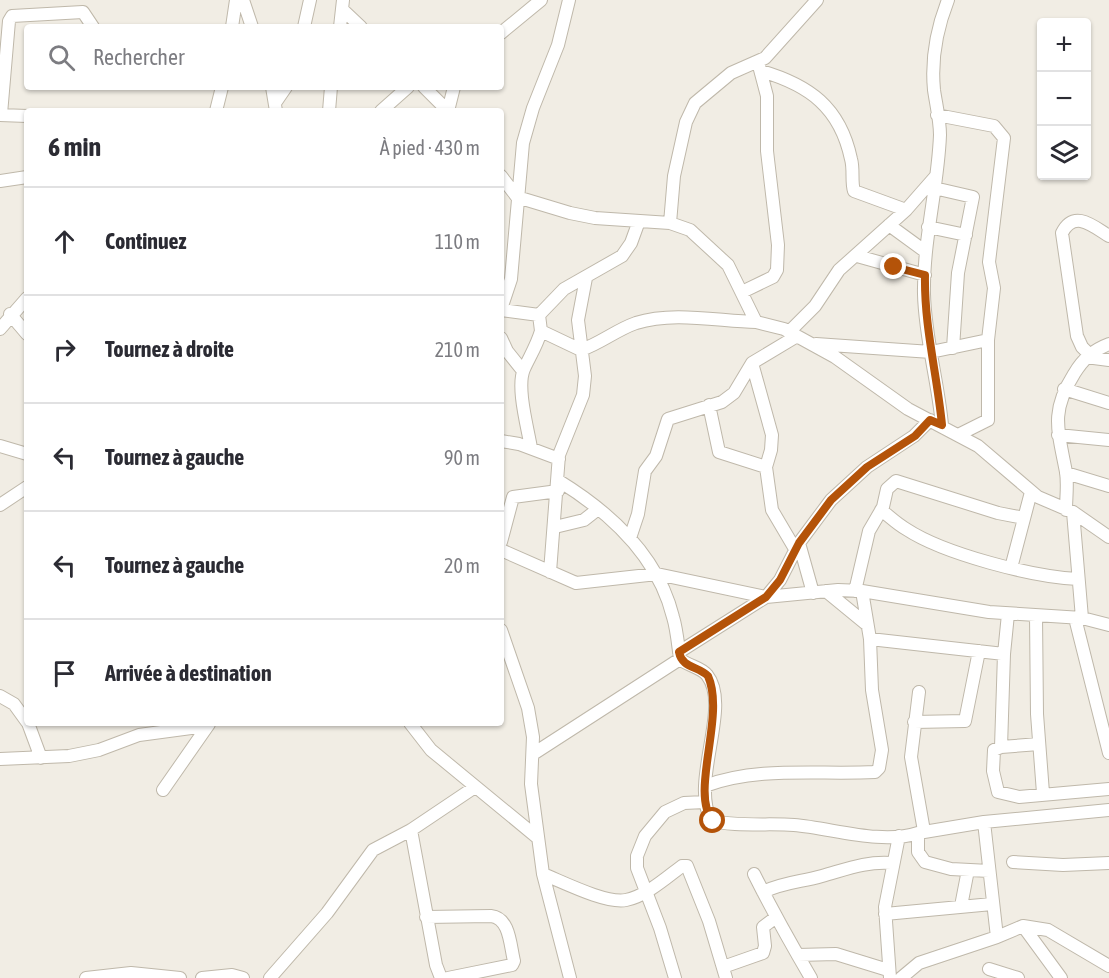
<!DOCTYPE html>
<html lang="fr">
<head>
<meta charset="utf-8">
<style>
  body { margin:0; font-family:"Asap Condensed",sans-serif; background:#f2f2f3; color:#2b2b33 }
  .controls { position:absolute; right:18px; top:18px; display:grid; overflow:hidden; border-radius:6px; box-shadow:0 2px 4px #0004 }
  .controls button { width:54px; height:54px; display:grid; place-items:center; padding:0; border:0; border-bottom:2px solid #e1e1e2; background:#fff; color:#2b2b33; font:30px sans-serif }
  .stop { position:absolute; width:18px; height:18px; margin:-14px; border:4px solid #b45309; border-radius:50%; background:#fff }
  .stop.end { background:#b45309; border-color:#fff; box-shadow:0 2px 6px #0008 }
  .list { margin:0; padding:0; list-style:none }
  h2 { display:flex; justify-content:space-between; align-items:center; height:78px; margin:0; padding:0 24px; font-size:26px }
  h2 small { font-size:20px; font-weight:400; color:#7c7c81 }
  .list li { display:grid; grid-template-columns:39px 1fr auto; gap:18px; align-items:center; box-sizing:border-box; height:108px; padding:0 24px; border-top:2px solid #e1e1e2 }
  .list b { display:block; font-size:22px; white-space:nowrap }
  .list em { font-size:20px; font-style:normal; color:#7c7c81 }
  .icon { flex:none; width:33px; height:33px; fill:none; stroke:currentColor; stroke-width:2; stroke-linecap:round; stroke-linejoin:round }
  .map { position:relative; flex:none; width:1109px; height:978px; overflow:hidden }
  .search { position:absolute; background:#fff; box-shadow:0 2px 4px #0004; left:24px; top:24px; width:480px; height:66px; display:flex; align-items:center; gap:15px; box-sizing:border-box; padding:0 21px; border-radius:6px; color:#7c7c81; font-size:22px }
  .panel { position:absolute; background:#fff; box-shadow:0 2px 4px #0004; left:24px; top:108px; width:480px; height:618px; border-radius:6px }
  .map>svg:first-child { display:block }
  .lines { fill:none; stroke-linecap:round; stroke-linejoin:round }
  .street-casing { stroke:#bfb8aa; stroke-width:14 }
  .street { stroke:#fff; stroke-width:12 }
  .route { stroke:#b45309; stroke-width:8 }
</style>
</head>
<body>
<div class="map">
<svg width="1109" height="978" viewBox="0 0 1109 978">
  <rect width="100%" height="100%" fill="#f1ede4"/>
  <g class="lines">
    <defs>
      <path id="street" d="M 243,0 L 252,27
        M 343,10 L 361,27
        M 232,27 L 236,0
        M 304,27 L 310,0
        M 340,27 L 343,0
        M 501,33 L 541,0
        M 761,71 C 809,85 840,107 851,159 C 854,169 851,182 854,191 L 906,210
        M 272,87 L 276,111
        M 424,87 L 448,111
        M 275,103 L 286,87
        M 216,111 L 222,87
        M 329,111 L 331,87
        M 381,111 L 408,87
        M 448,111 L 454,87
        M 1,114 L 9,21 L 12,16 L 83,12 L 93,27
        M 0,115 L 27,116
        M 501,176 L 517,197 L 570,213 L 595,218 L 670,223 L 690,230 L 728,265 L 756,322 L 784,329 L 835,357 L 908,409 L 978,446 L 1038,497 L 1073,512 L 1109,537
        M 0,181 L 27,177
        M 934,188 L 973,197 L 958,273 L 953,348
        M 670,223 L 674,176 L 686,122 L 695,103 L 731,73 L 765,58 L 817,0
        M 889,225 L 926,252
        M 928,227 L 966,235
        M 857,256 L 925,275
        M 742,292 L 773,277 L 777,270 L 778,245 L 767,151 L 767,96 L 758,62
        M 501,309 L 511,279 L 523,143 L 533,108 L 558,45 L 569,0
        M 501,310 L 539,315
        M 10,314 L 27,334
        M 0,329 L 27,298
        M 541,331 L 539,315 L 564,289 L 622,256 L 631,243 L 639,221
        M 789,332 L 815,306 L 839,270 L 906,210 L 935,177
        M 501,338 L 507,351 L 523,371
        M 816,344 L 931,352 L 988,340 L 994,288 L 989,262 L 1004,138 L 994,126 L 937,115
        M 1089,354 L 1082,347 L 1077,336 L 1062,233 C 1074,209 1093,226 1109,236
        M 1086,357 L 1109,360
        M 752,363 L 772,435 L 771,450 L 766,467 L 772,510 L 795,549
        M 1064,389 L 1109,403
        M 709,405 L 719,452 L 766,467
        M 942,425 C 938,381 925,338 924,294 C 923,240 938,188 940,135 C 940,120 936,104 934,90 C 931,59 937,28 948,0
        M 960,434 L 988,420 L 988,340
        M 1058,435 L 1109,440
        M 501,441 L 519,444 L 559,459
        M 0,446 L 27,454
        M 531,448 C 528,429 516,387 524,369 C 530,356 537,345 541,331 L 581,350 C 601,343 616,330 636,323 C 673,311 718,321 756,322
        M 1066,473 L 1109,486
        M 559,481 C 611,513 658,556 673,617 C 677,630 678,645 680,659 C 688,666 701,667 707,675 C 732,706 690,781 711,820 C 730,827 772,823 794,825 C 832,828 881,845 918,833 L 918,852 L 925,862 L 951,869 L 989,871
        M 0,505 L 27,487
        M 881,510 C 889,516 897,524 906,529 C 944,554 1033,577 1078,579
        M 1066,510 C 1066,498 1068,484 1066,472 C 1058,430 1050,412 1074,374 C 1083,359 1093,350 1109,344
        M 1073,512 L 1082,618
        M 555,527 L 584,520 L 598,509
        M 630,538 L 638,514 L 645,471 L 656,456 L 668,419 L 722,402 L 734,393 L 752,363 L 797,336
        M 501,542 L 513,497 L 558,491
        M 799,543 L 813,593
        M 501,550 L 576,583 L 657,574 L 766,597 L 838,590 L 862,591 L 989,612 L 1082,618 L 1109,625
        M 1011,568 L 1031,492
        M 550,572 L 559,455 L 583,395 L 585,376 L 578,320 L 586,278
        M 826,591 L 865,623
        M 855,591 L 869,531 L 883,507 L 887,489 L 896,481 L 998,513 L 1024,518
        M 1036,616 L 1037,714 L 1043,793
        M 1075,618 L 1109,753
        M 501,630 L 528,708 L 533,737 L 531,784 L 543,874 L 570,978
        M 870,639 L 1004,654
        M 679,652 L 766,597 L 780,580 L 799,543 L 831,500 L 867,467 L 914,436 L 930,420
        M 919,692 L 911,757 L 924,831
        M 0,696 L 14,704 L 27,722
        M 914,722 L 965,721 L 979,651
        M 28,723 L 41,758
        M 410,723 L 431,750 L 538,838
        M 1039,744 L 1001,747 L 994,750 L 993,771 L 998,792 L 1019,797 L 1109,789
        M 1001,747 L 1004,654 L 1008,614
        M 533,754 L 680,659
        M 0,759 L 69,756 L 99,750 L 139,735 L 206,726
        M 705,786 C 758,766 819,775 875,772 L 879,768 L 882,750 L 872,690 L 870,639 L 862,591
        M 163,790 L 209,724
        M 411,830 L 436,965 L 441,978
        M 918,833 L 984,822 L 1109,810
        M 1013,862 L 1063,865 L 1109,863
        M 543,874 C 563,882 606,904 626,900 C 646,896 666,878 682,866 L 687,866 L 709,921 L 726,978
        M 754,874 C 772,910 791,944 811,978
        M 763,892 C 784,882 801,882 822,876 C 847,869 866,861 892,863
        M 961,906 L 968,870
        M 885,914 L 992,904
        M 426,917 L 491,916 C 510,918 510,945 514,961 L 512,965 L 448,978
        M 1023,926 L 1061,978
        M 997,937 L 1023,926 L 1048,930 L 1109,966
        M 798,955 L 836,954 L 888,970
        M 723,967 L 763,953 L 765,946 L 763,927 L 775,918
        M 989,969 L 1018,978
        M 86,978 L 131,973 L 180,978
        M 202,978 L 232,975 L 243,978
        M 270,978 L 327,913 L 373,850 L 411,830 L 475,787
        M 675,978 L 660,928 L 637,868 L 637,856 L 645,836 L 665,812 L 684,803 L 705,802
        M 890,978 L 885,907 L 899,836
        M 901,978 L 919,963 L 997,937 L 984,822"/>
    </defs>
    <use href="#street" class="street-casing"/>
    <use href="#street" class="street"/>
  </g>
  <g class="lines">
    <path class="route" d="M 713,821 C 689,793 726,716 708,676 C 698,666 682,668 679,652 L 766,597 L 780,580 L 799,543 L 831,500 L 867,467 L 915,436 L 930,420 L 942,425 C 937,374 924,326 925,275 L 894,267"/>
  </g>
</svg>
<div class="controls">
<button>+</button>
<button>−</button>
<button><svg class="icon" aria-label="layers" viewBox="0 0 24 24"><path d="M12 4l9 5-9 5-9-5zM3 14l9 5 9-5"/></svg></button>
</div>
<div class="stop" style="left:713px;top:821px"></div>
<div class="stop end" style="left:894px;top:267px"></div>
<div class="search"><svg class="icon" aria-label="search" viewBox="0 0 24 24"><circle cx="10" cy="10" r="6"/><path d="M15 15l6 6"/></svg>Rechercher</div>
<section class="panel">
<h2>6 min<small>À pied · 430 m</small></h2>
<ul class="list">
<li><svg class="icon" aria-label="ahead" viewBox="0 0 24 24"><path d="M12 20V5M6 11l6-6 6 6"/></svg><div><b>Continuez</b></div><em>110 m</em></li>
<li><svg class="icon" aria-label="right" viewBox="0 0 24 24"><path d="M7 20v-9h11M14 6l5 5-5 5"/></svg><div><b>Tournez à droite</b></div><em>210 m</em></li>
<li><svg class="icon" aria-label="left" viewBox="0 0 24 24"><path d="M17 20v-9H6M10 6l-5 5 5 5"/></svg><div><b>Tournez à gauche</b></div><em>90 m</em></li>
<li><svg class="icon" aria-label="left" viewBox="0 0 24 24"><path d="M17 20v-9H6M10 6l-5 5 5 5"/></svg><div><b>Tournez à gauche</b></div><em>20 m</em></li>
<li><svg class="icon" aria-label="arrive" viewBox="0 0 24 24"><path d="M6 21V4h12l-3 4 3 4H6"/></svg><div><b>Arrivée à destination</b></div></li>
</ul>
</section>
</div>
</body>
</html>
